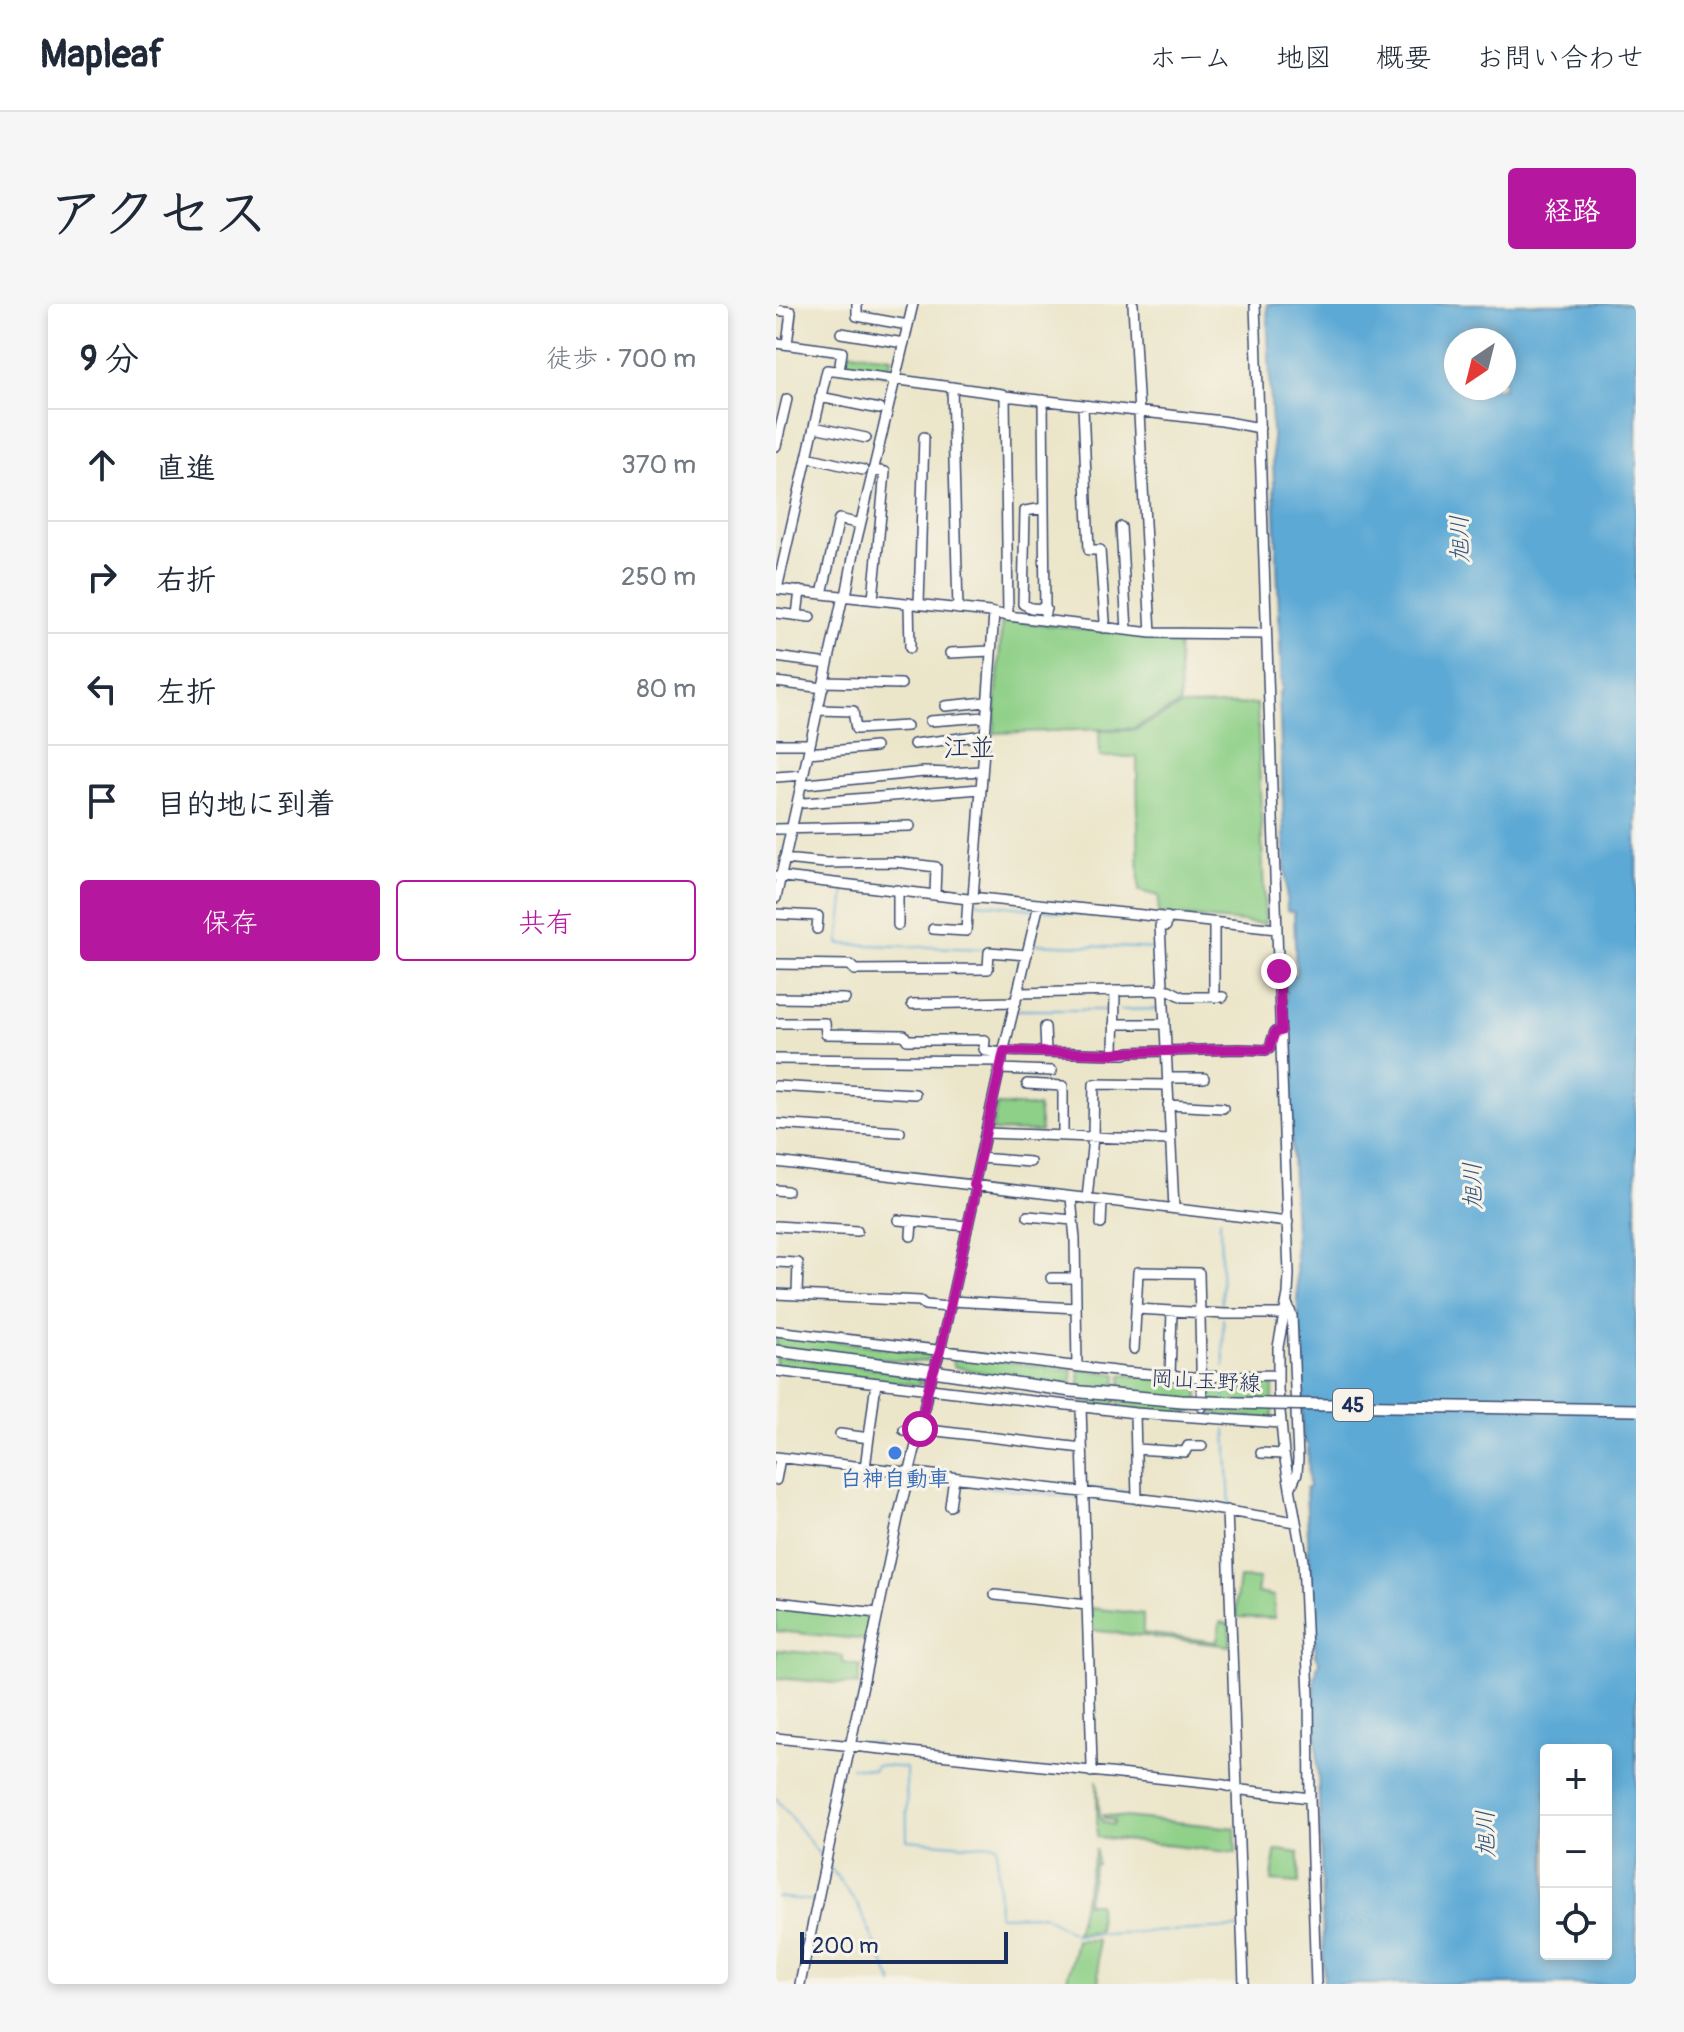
<!DOCTYPE html>
<html lang="ja">
<head>
<meta charset="utf-8">
<style>
  body { margin:0; font-family:Pangolin,"Klee One",sans-serif; background:#f6f6f7; color:#1f2937 }
  .controls { position:absolute; right:24px; bottom:24px; display:grid; overflow:hidden; border-radius:8px; box-shadow:0 4px 12px #0003 }
  .controls button { width:72px; height:72px; display:grid; place-items:center; padding:0; border:0; border-bottom:2px solid #e0e1e3; background:#fff; color:#1f2937; font:40px sans-serif }
  .compass { position:absolute; left:668px; top:24px; width:72px; height:72px; border-radius:50%; background:#fff; box-shadow:0 4px 12px #0003; rotate:215deg }
  .scale { position:absolute; left:24px; bottom:20px; width:208px; box-sizing:border-box; padding-left:8px; border:4px solid #1b2f5e; border-top:0; font-size:22px; line-height:28px; white-space:nowrap; color:#1b2f5e; -webkit-text-stroke:6px #f7f3e8; paint-order:stroke }
  .stop { position:absolute; width:24px; height:24px; margin:-18px; border:6px solid #b5179e; border-radius:50%; background:#fff }
  .stop.end { background:#b5179e; border-color:#fff; box-shadow:0 2px 8px #0008 }
  .list { margin:0; padding:0; list-style:none }
  h2 { display:flex; justify-content:space-between; align-items:center; height:104px; margin:0; padding:0 32px; font-size:34px }
  h2 small { font-size:26px; font-weight:400; color:#747a83 }
  .list li { display:grid; grid-template-columns:52px 1fr auto; gap:24px; align-items:center; box-sizing:border-box; height:112px; padding:0 32px; border-top:2px solid #e0e1e3 }
  .list b { display:block; font-size:30px; white-space:nowrap }
  .list em { font-size:26px; font-style:normal; color:#747a83 }
  .actions { display:flex; gap:16px; padding:24px 32px }
  .actions a { flex:1; padding:18px 0; border:2px solid #b5179e; border-radius:8px; text-align:center; font-size:28px; color:#b5179e }
  .actions .main { background:#b5179e; color:#fff }
  .icon { flex:none; width:44px; height:44px; fill:none; stroke:currentColor; stroke-width:2; stroke-linecap:round; stroke-linejoin:round }
  .map { position:relative; flex:none; width:860px; height:1680px; overflow:hidden; border-radius:8px }
  header { display:flex; align-items:center; gap:48px; box-sizing:border-box; height:112px; padding:0 40px; background:#fff; border-bottom:2px solid #e0e1e3 }
  header strong { font-size:38px }
  nav { display:flex; gap:44px; margin-inline-start:auto; font-size:28px }
  .intro { display:flex; align-items:center; justify-content:space-between; box-sizing:border-box; height:192px; padding:0 48px }
  h1 { margin:0; font-size:56px }
  .button { padding:20px 36px; border-radius:8px; background:#b5179e; color:#fff; font-size:28px; font-weight:700 }
  main { display:flex; gap:48px; padding:0 48px }
  aside { flex:1; background:#fff; border-radius:8px; box-shadow:0 4px 12px #0003 }
  .map>svg:first-child { display:block }
  .green { fill:#8fd088; stroke:#558073; stroke-width:2 }
  .water { fill:#5ba9d5; stroke:#3b6c9a; stroke-width:2; fill-rule:evenodd }
  .lines { fill:none; stroke-linecap:round; stroke-linejoin:round }
  .stream { stroke:#5ba9d5; stroke-width:2 }
  .minor-casing { stroke:#3a4a6e; stroke-width:12 }
  .major-casing { stroke:#3a4a6e; stroke-width:14 }
  .minor { stroke:#fff; stroke-width:9 }
  .major { stroke:#fff; stroke-width:11 }
  .major-bridge-casing { stroke:#3a4a6e; stroke-width:14; stroke-linecap:butt }
  .major-bridge { stroke:#fff; stroke-width:11 }
  .route { stroke:#b5179e; stroke-width:10 }
  .shop-dot { fill:#3f7fe0; stroke:#f7f3e8; stroke-width:3 }
  .labels { text-anchor:middle; dominant-baseline:central; stroke-width:6; stroke-linejoin:round; paint-order:stroke }
  .shield { fill:#f7f3e8; stroke:#5d6a87; stroke-width:2 }
  .shield-label { font-size:20px; font-weight:bold; fill:#1b2f5e }
  .street-label { font-size:22px; fill:#1b2f5e; stroke:#f7f3e8 }
  .shop-label { font-size:22px; font-weight:bold; fill:#366cbe; stroke:#f7f3e8 }
  .water-label { font-size:24px; font-style:italic; fill:#2e5482; stroke:#f7f3e8 }
  .quarter-label { font-size:26px; fill:#1b2f5e; stroke:#f7f3e8 }
</style>
</head>
<body>
<header>
<strong>Mapleaf</strong>
<nav><a>ホーム</a><a>地図</a><a>概要</a><a>お問い合わせ</a></nav>
</header>
<div class="intro"><h1>アクセス</h1><a class="button">経路</a></div>
<main>
<aside>
<h2>9 分<small>徒歩 · 700 m</small></h2>
<ul class="list">
<li><svg class="icon" aria-label="ahead" viewBox="0 0 24 24"><path d="M12 20V5M6 11l6-6 6 6"/></svg><div><b>直進</b></div><em>370 m</em></li>
<li><svg class="icon" aria-label="right" viewBox="0 0 24 24"><path d="M7 20v-9h11M14 6l5 5-5 5"/></svg><div><b>右折</b></div><em>250 m</em></li>
<li><svg class="icon" aria-label="left" viewBox="0 0 24 24"><path d="M17 20v-9H6M10 6l-5 5 5 5"/></svg><div><b>左折</b></div><em>80 m</em></li>
<li><svg class="icon" aria-label="arrive" viewBox="0 0 24 24"><path d="M6 21V4h12l-3 4 3 4H6"/></svg><div><b>目的地に到着</b></div></li>
</ul>
<div class="actions"><a class="main">保存</a><a>共有</a></div>
</aside>
<div class="map">
<svg width="860" height="1680" viewBox="0 0 860 1680">
  <rect width="100%" height="100%" fill="#f7f3e8"/>
  <filter id="ink" filterUnits="userSpaceOnUse"><feTurbulence type="fractalNoise" baseFrequency=".0125" numOctaves="2"/><feDisplacementMap in="SourceGraphic" scale="16" xChannelSelector="R" yChannelSelector="G"/><feConvolveMatrix kernelMatrix="1 2 1 2 8 2 1 2 1" color-interpolation-filters="sRGB"/></filter>
  <filter id="wash" filterUnits="userSpaceOnUse"><feTurbulence type="fractalNoise" baseFrequency=".006" numOctaves="4" result="noise"/><feDisplacementMap in="SourceGraphic" scale="32" xChannelSelector="R" yChannelSelector="G"/><feGaussianBlur stdDeviation="1.8" result="paint"/><feColorMatrix in="noise" values="0 0 0 0 0 0 0 0 0 0 0 0 0 0 0 0 0 1.4 0 .05"/><feComposite in="paint" operator="in"/></filter>
  <g filter="url(#wash)">
    <rect width="100%" height="100%" fill="#ebe5c9"/>
    <path class="green" d="M 68,47 L 116,53 L 111,71 L 65,65 Z
      M 226,316 L 376,333 L 402,333 L 404,400 L 358,424 L 218,429 Z
      M 481,400 L 489,620 L 382,610 L 383,592 L 363,587 L 361,453 L 324,453 L 323,427 L 359,426 L 405,402 Z
      M 221,801 L 262,803 L 265,828 L 216,827 Z
      M 0,1030 L 156,1049 L 156,1051 L 150,1057 L 138,1058 L 0,1043 Z
      M 176,1051 L 296,1066 L 296,1081 C 256,1077 216,1072 177,1062 Z
      M 0,1052 L 79,1061 L 139,1072 L 146,1079 L 144,1081 L 0,1065 Z
      M 303,1065 L 341,1070 L 338,1103 L 305,1099 Z
      M 346,1071 L 415,1076 C 426,1081 421,1094 421,1105 L 413,1110 L 342,1103 Z
      M 491,1076 L 497,1081 L 497,1111 L 493,1115 L 435,1110 C 428,1103 427,1085 434,1077 Z
      M 463,1274 L 483,1275 L 481,1289 L 498,1292 L 498,1314 L 461,1313 L 460,1297 Z
      M 0,1302 L 99,1312 L 93,1336 L 0,1327 Z
      M 314,1304 L 367,1310 L 367,1329 L 441,1338 L 444,1318 L 453,1320 L 455,1342 L 315,1326 Z
      M 0,1346 L 67,1352 L 67,1359 L 85,1362 L 82,1381 L 0,1374 Z
      M 321,1476 L 324,1513 L 327,1518 L 337,1521 L 338,1517 L 328,1514 L 327,1511 L 459,1524 L 460,1549 L 321,1533 Z
      M 320,1545 L 321,1560 L 319,1560 L 310,1599 L 322,1599 L 323,1627 L 300,1629 Z
      M 502,1546 L 523,1549 L 523,1579 L 496,1577 L 499,1548 Z
      M 300,1636 L 321,1636 L 323,1680 L 290,1680 Z"/>
    <path class="water" d="M 491,0 L 860,0 L 860,1680 L 548,1680 L 544,1522 L 538,1372 L 540,1371 L 541,1363 L 544,1359 L 540,1351 L 534,1282 L 530,1184 L 533,1183 L 532,1142 L 527,1135 L 509,672 L 520,671 L 518,608 L 511,607 L 503,389 L 506,386 ZM 680,36 L 728,36 L 728,84 L 680,84 ZM 770,1446 L 830,1446 L 830,1650 L 770,1650 Z"/>
    <g class="lines">
      <path class="stream" d="M 54,373 L 65,321
        M 69,586 L 63,640 L 210,645
        M 201,596 L 202,599 L 256,605
        M 266,606 L 383,618
        M 258,640 L 383,645
        M 240,706 L 334,706
        M 344,706 L 386,705
        M 444,915 L 446,1005
        M 447,1015 L 448,1062
        M 448,1078 L 449,1093
        M 450,1126 L 454,1203
        M 5,1159 L 130,1174
        M 136,1174 L 174,1178
        M 180,1179 L 305,1194
        M 313,1184 L 358,1189
        M 311,1194 L 360,1199
        M 420,1197 L 453,1202
        M 0,1429 L 70,1436
        M 81,1438 L 102,1440
        M 75,1463 L 98,1466 L 99,1461 L 130,1464 L 131,1536 L 191,1541 L 219,1540 L 221,1542 L 223,1612 L 267,1611 L 300,1631 L 462,1624
        M 0,1494 L 46,1554
        M 53,1562 L 82,1601 L 117,1680
        M 0,1593 L 39,1597"/>
    </g>
  </g>
  <g filter="url(#ink)">
    <g class="lines">
      <defs>
        <path id="minor" d="M 81,0 L 81,12 L 132,21
          M 357,0 L 375,329
          M 479,0 L 513,970 L 512,990 L 502,1043 L 502,1086 L 508,1150 L 527,1257 L 533,1391 L 534,1494 L 540,1680
          M 0,6 L 15,8 L 11,40
          M 65,29 L 128,39
          M 0,39 L 66,48 L 63,67
          M 176,83 L 182,305
          M 229,92 L 232,312
          M 44,93 L 103,105
          M 267,96 L 268,204 L 249,207 L 247,300 L 255,304 L 270,305
          M 307,102 L 313,246 L 324,246 L 329,317 L 327,324
          M 38,123 L 90,134
          M 0,142 L 11,95
          M 31,153 L 87,166
          M 268,204 L 269,309
          M 345,223 L 351,326
          M 0,285 L 213,308 L 232,312 L 375,329 L 490,330
          M 1,285 L 51,66 L 226,90 L 229,92 L 446,117 L 484,124
          M 46,290 L 63,215 L 84,220
          M 70,292 L 79,243 L 137,0
          M 97,295 L 109,168 L 97,166
          M 133,299 L 134,344
          M 143,301 L 148,133
          M 0,309 L 34,313
          M 21,311 L 24,287
          M 174,349 L 214,347
          M 0,353 L 52,360
          M 0,378 L 47,384
          M 49,378 L 125,380
          M 169,402 L 210,398
          M 42,406 L 77,407 L 80,425 L 131,422
          M 154,417 L 209,413
          M 0,440 L 34,440
          M 138,440 L 208,431
          M 32,449 L 99,443
          M 0,473 L 27,471
          M 25,479 L 31,480 L 148,468 L 174,469 L 205,467
          M 28,499 L 204,485
          M 0,525 L 134,522
          M 8,555 L 49,559 L 120,558 L 160,563 L 159,590
          M 0,572 L 192,595 L 204,594 L 501,625
          M 0,594 L 67,292
          M 197,594 L 218,310
          M 0,610 L 42,612 L 41,625
          M 391,613 L 390,622 L 384,622 L 398,904
          M 122,621 L 122,586
          M 157,625 L 190,627 L 192,595
          M 0,660 L 74,661 L 79,666 L 212,665 L 213,648 L 251,651
          M 339,687 L 338,750 L 349,750 L 353,748 L 463,745 L 490,746 L 493,745 L 499,728 L 505,727
          M 243,689 L 393,686 L 407,693 L 447,693
          M 438,692 L 438,619
          M 0,694 L 69,695
          M 136,700 L 240,698
          M 0,719 L 49,719 L 50,730 L 128,731 L 131,736 L 209,736 L 208,745 L 210,747 L 227,749
          M 338,720 L 389,720
          M 269,723 L 270,748
          M 228,747 L 338,750
          M 0,755 L 226,757
          M 224,765 L 276,767
          M 392,774 L 428,774
          M 251,780 L 287,782 L 287,832
          M 0,782 L 139,790
          M 392,801 L 447,804
          M 0,820 L 124,828
          M 210,829 L 394,836
          M 204,854 L 254,858
          M 0,858 L 512,918
          M 0,886 L 11,887
          M 295,894 L 299,935 L 301,1062
          M 311,895 L 317,833 L 318,780 L 391,781
          M 252,912 L 297,916
          M 122,916 L 192,922
          M 325,920 L 326,897
          M 0,922 L 81,927
          M 135,932 L 136,917
          M 0,958 L 22,959 L 21,991
          M 275,974 L 299,974
          M 0,990 L 144,997 L 149,1001 L 173,1003
          M 175,997 L 300,1004
          M 511,999 L 516,1012 L 522,1155 L 521,1169 L 514,1185
          M 361,1005 L 449,1010 L 508,1010
          M 0,1027 L 347,1068 L 416,1073 L 501,1071
          M 358,1045 L 362,968 L 423,969 L 426,1103
          M 0,1067 L 359,1109 L 505,1119
          M 394,1071 L 396,1007
          M 305,1103 L 316,1461 L 315,1468
          M 359,1109 L 361,1195
          M 144,1125 L 306,1144
          M 128,1126 L 144,1128
          M 64,1130 L 93,1134
          M 360,1145 L 409,1148 L 412,1142 L 426,1142
          M 485,1149 L 508,1150
          M 0,1153 L 402,1199 L 520,1218
          M 89,1164 L 100,1079
          M 0,1176 L 4,1154
          M 174,1202 L 178,1174
          M 451,1206 L 468,1680
          M 219,1291 L 311,1301
          M 0,1298 L 102,1309
          M 0,1434 L 448,1481 L 466,1486 L 534,1494
          M 24,1680 L 122,1214 L 144,1125 L 152,1085 L 164,1047 L 200,885 L 198,881 L 227,749 L 263,600"/>
        <path id="major" d="M 0,1047 L 157,1067 L 295,1087"/>
      </defs>
      <use href="#minor" class="minor-casing"/>
      <use href="#major" class="major-casing"/>
      <use href="#minor" class="minor"/>
      <use href="#major" class="major"/>
      <defs>
        <path id="major-bridge" d="M 295,1087 L 405,1097 L 492,1100 L 860,1106"/>
      </defs>
      <use href="#major-bridge" class="major-bridge-casing"/>
      <use href="#major-bridge" class="major-bridge"/>
    </g>
  </g>
  <g class="lines" filter="url(#ink)">
    <path class="route" d="M 144,1125 L 152,1085 L 164,1047 L 200,885 L 198,881 L 228,747 L 338,750 L 353,748 L 463,745 L 490,746 L 493,745 L 499,728 L 505,727 L 503,667"/>
  </g>
  <circle class="shop-dot" cx="119" cy="1149" r="8"/>
  <g class="labels">
    <rect class="shield" x="557" y="1085" width="40" height="32" rx="6"/>
    <g class="shield-label">
      <text x="577" y="1101">45</text>
    </g>
    <g class="street-label">
      <text transform="translate(430 1077) rotate(3)">岡山玉野線</text>
    </g>
    <g class="shop-label">
      <text x="119" y="1175">白神自動車</text>
    </g>
    <g class="water-label">
      <text transform="translate(684 235) rotate(-91)">旭川</text>
      <text transform="translate(697 882) rotate(-91)">旭川</text>
      <text transform="translate(710 1530) rotate(-91)">旭川</text>
    </g>
    <g class="quarter-label">
      <text x="193" y="444">江並</text>
    </g>
  </g>
</svg>
<div class="controls">
<button>+</button>
<button>−</button>
<button><svg class="icon" aria-label="locate" viewBox="0 0 24 24"><circle cx="12" cy="12" r="6"/><path d="M12 2v4M12 18v4M2 12h4M18 12h4"/></svg></button>
</div>
<svg class="compass" viewBox="-18 -18 36 36"><path d="M0-13l5 13h-10z" fill="#e53935"/><path d="M0 13l5-13h-10z" fill="#747a83"/></svg>
<div class="scale">200 m</div>
<div class="stop" style="left:144px;top:1125px"></div>
<div class="stop end" style="left:503px;top:667px"></div>
</div>
</main>
</body>
</html>
